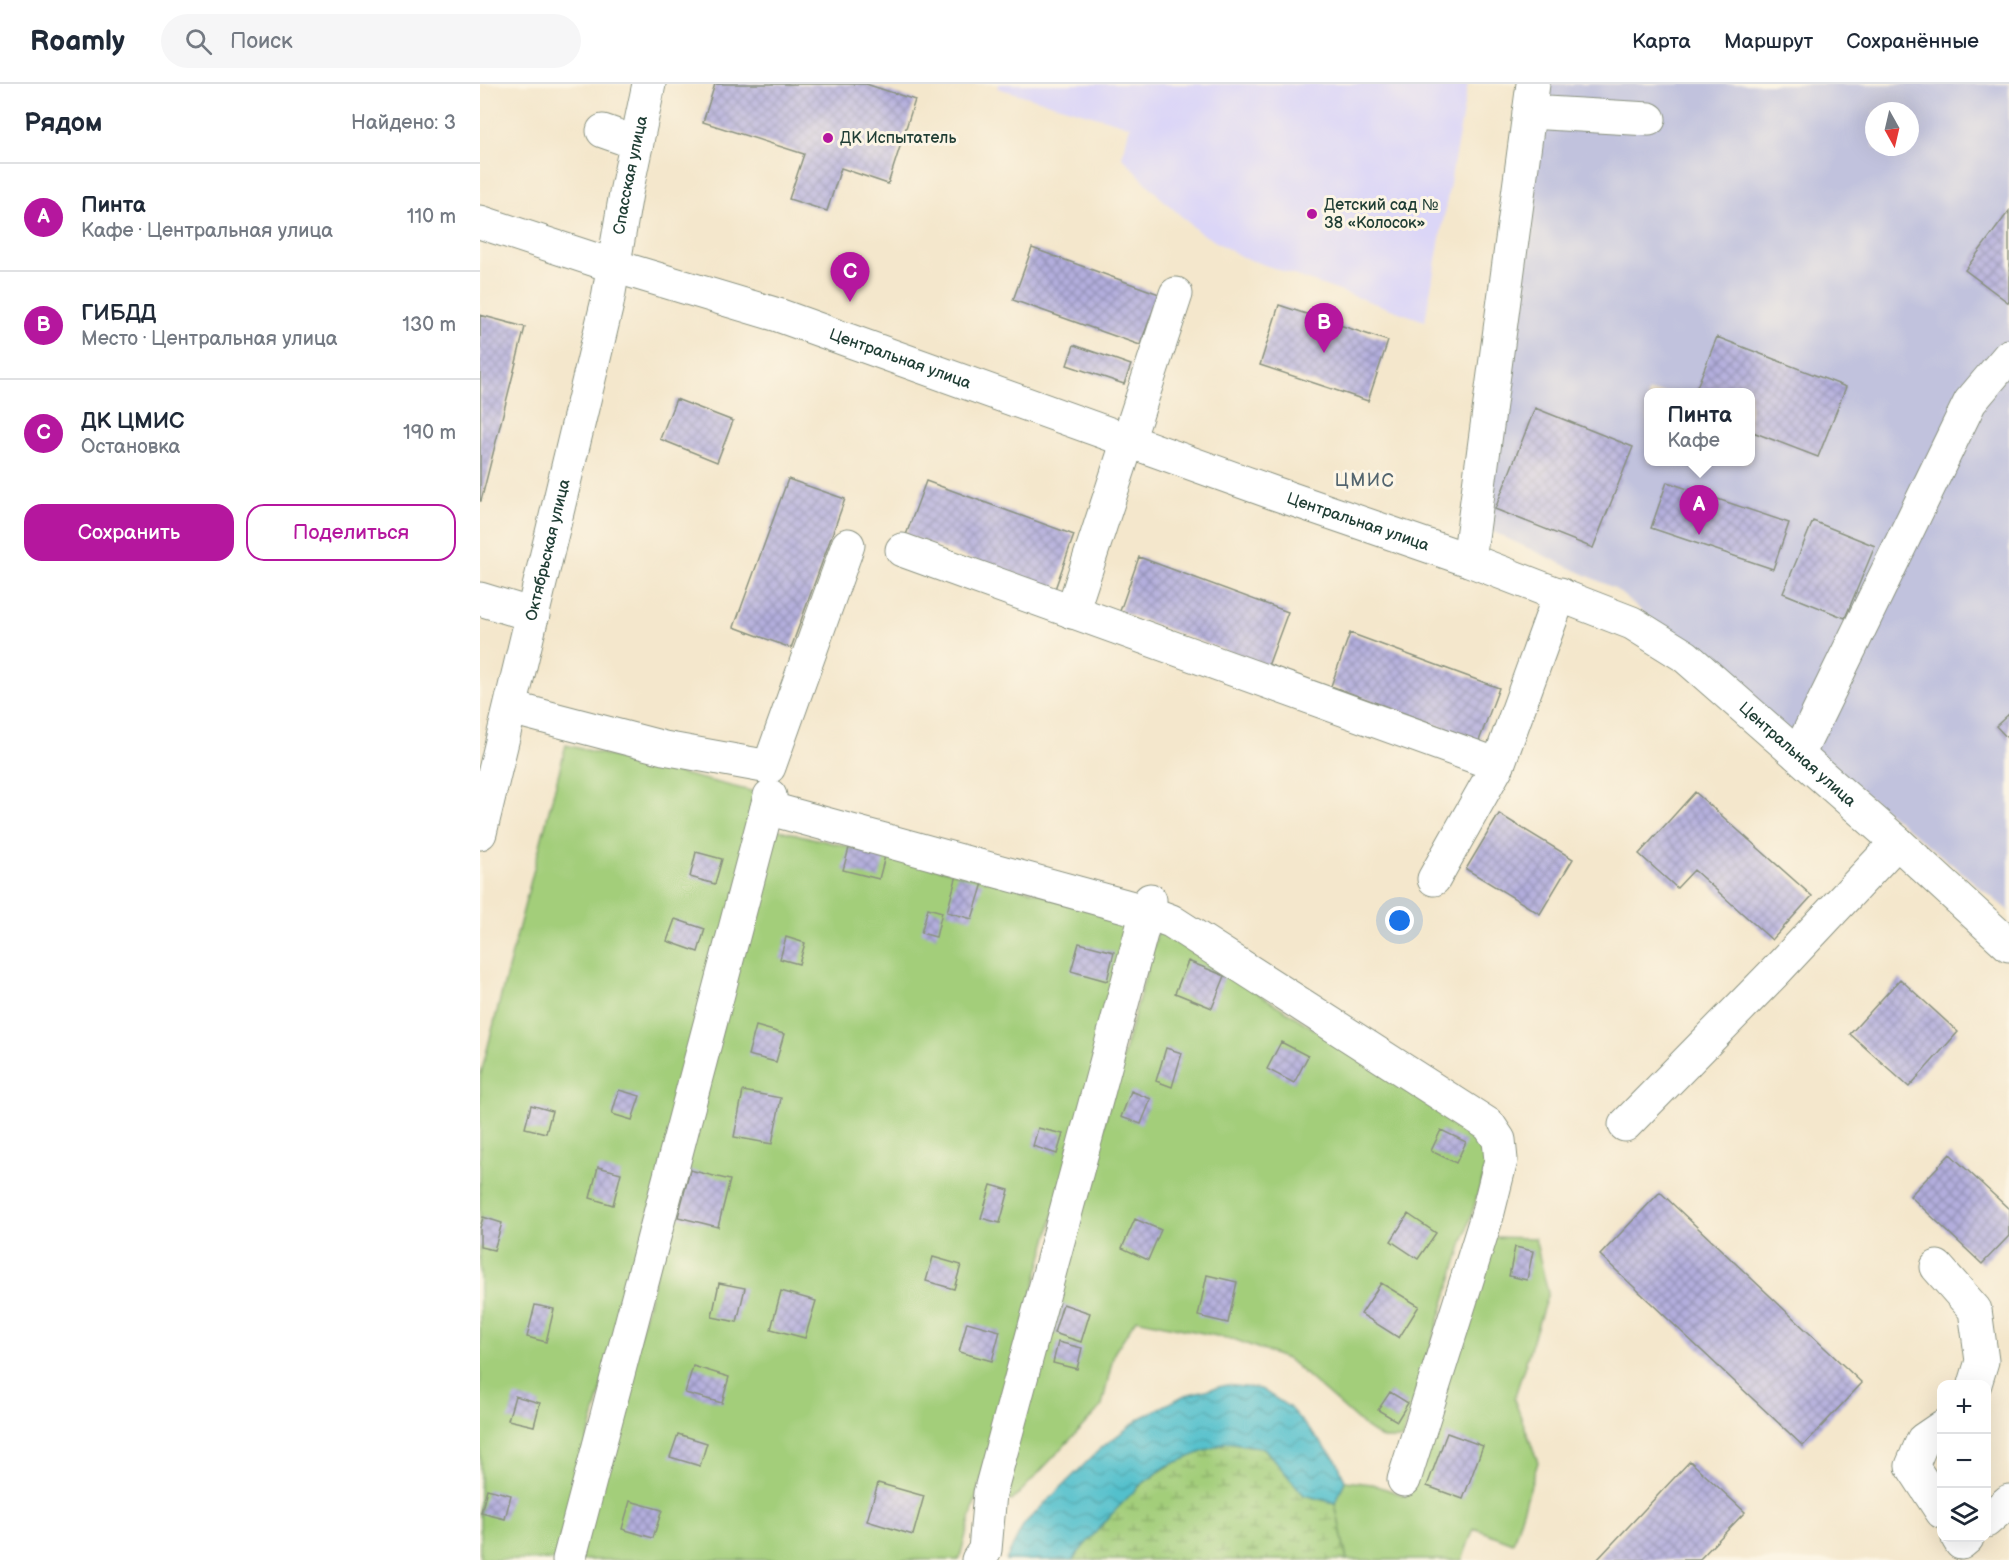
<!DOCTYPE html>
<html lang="ru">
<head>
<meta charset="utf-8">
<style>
  body { margin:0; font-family:"Balsamiq Sans",sans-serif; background:#f6f6f7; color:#1f2937 }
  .controls { position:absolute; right:18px; bottom:18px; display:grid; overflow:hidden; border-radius:12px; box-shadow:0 6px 24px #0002 }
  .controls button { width:54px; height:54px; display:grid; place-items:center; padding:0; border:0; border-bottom:2px solid #e0e1e3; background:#fff; color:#1f2937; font:30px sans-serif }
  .compass { position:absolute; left:1385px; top:18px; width:54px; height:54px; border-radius:50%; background:#fff; box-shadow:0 6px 24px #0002; rotate:172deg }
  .you { position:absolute; left:920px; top:837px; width:21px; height:21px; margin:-15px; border:4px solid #fff; border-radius:50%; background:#1a73e8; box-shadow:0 0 0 9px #1a73e833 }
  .badge { display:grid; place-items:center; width:39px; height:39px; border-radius:50%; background:#b5179e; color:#fff; font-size:20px; font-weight:700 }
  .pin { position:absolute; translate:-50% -50px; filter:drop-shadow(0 2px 3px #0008) }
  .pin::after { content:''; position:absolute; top:32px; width:21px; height:18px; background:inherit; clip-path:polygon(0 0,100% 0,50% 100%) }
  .popup { position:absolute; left:1164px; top:304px; width:111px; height:78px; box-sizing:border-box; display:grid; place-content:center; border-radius:12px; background:#fff; filter:drop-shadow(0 2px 4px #0005); font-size:20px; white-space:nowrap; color:#747a83 }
  .popup b { font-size:22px; color:#1f2937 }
  .popup::after { content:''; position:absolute; left:50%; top:100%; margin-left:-12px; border:12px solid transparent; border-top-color:#fff }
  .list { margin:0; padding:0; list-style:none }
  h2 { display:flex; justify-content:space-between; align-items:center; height:78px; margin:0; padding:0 24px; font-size:26px }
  h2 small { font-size:20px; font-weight:400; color:#747a83 }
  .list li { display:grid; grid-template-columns:39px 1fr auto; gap:18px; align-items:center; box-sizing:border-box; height:108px; padding:0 24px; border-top:2px solid #e0e1e3 }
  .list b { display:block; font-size:22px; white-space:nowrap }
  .list p { margin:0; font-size:20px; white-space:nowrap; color:#747a83 }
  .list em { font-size:20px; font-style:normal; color:#747a83 }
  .actions { display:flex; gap:12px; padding:18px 24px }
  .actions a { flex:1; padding:14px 0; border:2px solid #b5179e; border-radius:18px; text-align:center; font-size:21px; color:#b5179e }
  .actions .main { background:#b5179e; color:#fff }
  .icon { flex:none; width:33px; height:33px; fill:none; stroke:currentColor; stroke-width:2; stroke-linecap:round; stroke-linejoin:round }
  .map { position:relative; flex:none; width:1529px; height:1476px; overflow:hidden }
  header { display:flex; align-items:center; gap:36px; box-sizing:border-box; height:84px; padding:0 30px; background:#fff; border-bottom:2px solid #e0e1e3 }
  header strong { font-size:28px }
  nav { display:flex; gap:33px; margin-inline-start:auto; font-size:21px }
  .search { width:420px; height:54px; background:#f6f6f7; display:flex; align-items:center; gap:15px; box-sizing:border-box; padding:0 21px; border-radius:33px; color:#747a83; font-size:22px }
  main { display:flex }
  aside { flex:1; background:#fff }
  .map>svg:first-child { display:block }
  .built { fill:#dbd6f7 }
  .industrial { fill:#c1c2dd; fill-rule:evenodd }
  .wetland { fill:url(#wetland-marsh); stroke:#618657; stroke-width:1.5 }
  .green { fill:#a3ce7a; stroke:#618657; stroke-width:1.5 }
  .water { fill:url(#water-waves); stroke:#397e80; stroke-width:1.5 }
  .building { fill:url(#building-cross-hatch) }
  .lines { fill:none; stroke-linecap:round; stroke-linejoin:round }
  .minor-casing { stroke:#8a9280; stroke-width:35 }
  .minor { stroke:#fff; stroke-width:33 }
  .poi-dot { fill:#b5179e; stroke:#fcf5e5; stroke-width:2 }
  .labels { text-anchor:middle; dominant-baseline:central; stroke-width:6; stroke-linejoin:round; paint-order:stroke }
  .poi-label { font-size:16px; fill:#1f3d34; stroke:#fcf5e5; text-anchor:start }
  .street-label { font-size:16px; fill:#1f3d34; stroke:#fcf5e5 }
  .neighbourhood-label { font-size:18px; letter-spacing:1.5px; fill:#53656f; stroke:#fcf5e5 }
</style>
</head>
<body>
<header>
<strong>Roamly</strong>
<div class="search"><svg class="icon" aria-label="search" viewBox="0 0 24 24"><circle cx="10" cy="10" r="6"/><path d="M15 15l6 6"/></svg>Поиск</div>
<nav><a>Карта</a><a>Маршрут</a><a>Сохранённые</a></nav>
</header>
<main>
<aside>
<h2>Рядом<small>Найдено: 3</small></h2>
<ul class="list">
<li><span class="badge">A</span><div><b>Пинта</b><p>Кафе · Центральная улица</p></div><em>110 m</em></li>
<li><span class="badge">B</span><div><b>ГИБДД</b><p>Место · Центральная улица</p></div><em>130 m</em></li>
<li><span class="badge">C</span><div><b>ДК ЦМИС</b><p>Остановка</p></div><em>190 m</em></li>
</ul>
<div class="actions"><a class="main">Сохранить</a><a>Поделиться</a></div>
</aside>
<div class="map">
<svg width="1529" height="1476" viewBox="0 0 1529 1476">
  <defs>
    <pattern id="wetland-marsh" width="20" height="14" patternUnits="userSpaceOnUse" patternTransform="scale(1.5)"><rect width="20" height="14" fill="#a3ce7a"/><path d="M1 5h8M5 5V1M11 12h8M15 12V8" fill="none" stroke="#84a865"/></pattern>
    <pattern id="water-waves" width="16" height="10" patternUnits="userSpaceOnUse" patternTransform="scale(1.5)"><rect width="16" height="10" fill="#53c0cc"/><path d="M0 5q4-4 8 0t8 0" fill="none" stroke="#449da6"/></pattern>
    <pattern id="building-cross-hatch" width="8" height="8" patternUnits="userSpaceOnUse" patternTransform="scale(1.5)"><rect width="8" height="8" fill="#b3aedd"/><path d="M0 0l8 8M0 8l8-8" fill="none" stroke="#918fb4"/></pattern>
  </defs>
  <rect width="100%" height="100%" fill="#fcf5e5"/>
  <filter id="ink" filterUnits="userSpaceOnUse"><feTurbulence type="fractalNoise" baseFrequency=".0167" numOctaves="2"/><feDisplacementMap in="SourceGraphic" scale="12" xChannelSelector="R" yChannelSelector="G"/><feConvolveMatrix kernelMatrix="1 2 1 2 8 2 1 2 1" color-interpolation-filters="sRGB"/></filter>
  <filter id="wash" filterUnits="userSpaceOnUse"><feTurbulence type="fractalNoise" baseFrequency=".008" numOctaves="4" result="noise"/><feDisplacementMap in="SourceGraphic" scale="24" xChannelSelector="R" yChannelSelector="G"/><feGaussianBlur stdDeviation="1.35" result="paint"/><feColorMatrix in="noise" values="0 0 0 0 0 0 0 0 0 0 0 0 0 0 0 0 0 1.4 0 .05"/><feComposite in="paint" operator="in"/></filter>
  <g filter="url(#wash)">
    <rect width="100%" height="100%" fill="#f4e7cc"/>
    <path class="built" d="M 519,0 L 988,0 L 945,237 L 762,173 L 719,148 L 680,113 L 642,73 L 650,42 L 517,4 Z"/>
    <path class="industrial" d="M 1069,0 L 1529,0 L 1529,827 L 1134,504 L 992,438 ZM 1394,27 L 1430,27 L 1430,63 L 1394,63 ZM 1168,308 L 1270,308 L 1270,378 L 1168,378 Z"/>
    <path class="wetland" d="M 747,1358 L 784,1364 L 824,1411 L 855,1419 L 867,1476 L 592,1476 C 620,1443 648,1405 687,1383 C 705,1372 727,1366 747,1358 Z"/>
    <path class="green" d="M 86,661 L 283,710 L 75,1476 L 0,1476 L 0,993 Z
      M 295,745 L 656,832 L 479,1476 L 99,1476 Z
      M 678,846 L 1005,1053 L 1007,1081 L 922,1355 L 903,1355 L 886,1344 L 809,1276 L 756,1256 L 656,1235 L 634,1269 L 622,1322 L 532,1417 L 520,1413 Z
      M 1010,1153 L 1055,1154 L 1068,1209 L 1034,1315 L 1058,1378 L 1033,1459 L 994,1444 L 982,1476 L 867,1476 L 855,1419 L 865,1397 L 892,1400 L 926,1412 Z"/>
    <path class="water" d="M 747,1301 L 781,1305 L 809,1323 L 857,1377 L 865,1397 L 855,1419 L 824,1411 L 784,1364 L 747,1358 L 687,1382 L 659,1402 L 628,1434 L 592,1476 L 526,1476 L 544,1440 L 621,1364 L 661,1334 L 705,1311 Z"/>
    <g id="blocks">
      <path class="building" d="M 235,0 L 386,0 L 435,16 L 408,100 L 361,84 L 347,127 L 309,115 L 324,70 L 223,38 Z
        M 1529,127 L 1529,219 L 1485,186 Z
        M 552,164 L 679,210 L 660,261 L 533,216 Z
        M 799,221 L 908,257 L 888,317 L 780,281 Z
        M 0,231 L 45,243 L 1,417 L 0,417 Z
        M 1237,253 L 1366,303 L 1338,373 L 1270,347 L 1270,308 L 1215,308 Z
        M 594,261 L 651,281 L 644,300 L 587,281 Z
        M 196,315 L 253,337 L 237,378 L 180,355 Z
        M 1055,324 L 1153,363 L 1113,464 L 1015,425 Z
        M 308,395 L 365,415 L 311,564 L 254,543 Z
        M 446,397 L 594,451 L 575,505 L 426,451 Z
        M 1187,398 L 1309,439 L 1293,485 L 1171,444 Z
        M 1333,437 L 1395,462 L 1365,534 L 1303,509 Z
        M 659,473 L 808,528 L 788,582 L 640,527 Z
        M 870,549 L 1019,604 L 999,657 L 851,602 Z
        M 1529,630 L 1529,656 L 1516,642 Z
        M 1215,708 L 1332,812 L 1292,856 L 1214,786 L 1197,804 L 1159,770 Z
        M 1019,730 L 1093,775 L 1060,830 L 986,785 Z
        M 369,764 L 405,772 L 399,795 L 363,786 Z
        M 216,768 L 242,775 L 235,800 L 210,793 Z
        M 477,791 L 503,799 L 492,835 L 467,828 Z
        M 448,824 L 462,828 L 456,853 L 441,849 Z
        M 195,835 L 225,845 L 218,868 L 187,857 Z
        M 306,853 L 325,859 L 319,880 L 300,875 Z
        M 599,859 L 634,868 L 627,897 L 591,887 Z
        M 708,877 L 745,892 L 732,924 L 695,909 Z
        M 1420,895 L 1478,948 L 1429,1003 L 1370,950 Z
        M 276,942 L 304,950 L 296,978 L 268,971 Z
        M 801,958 L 828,972 L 814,999 L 787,985 Z
        M 686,964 L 702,969 L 692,1003 L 676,997 Z
        M 139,1006 L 160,1012 L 152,1036 L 132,1030 Z
        M 263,1007 L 301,1014 L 292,1060 L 254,1053 Z
        M 651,1007 L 671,1015 L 661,1040 L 641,1033 Z
        M 51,1021 L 72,1027 L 66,1049 L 45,1044 Z
        M 558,1044 L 583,1050 L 577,1070 L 553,1062 Z
        M 961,1046 L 986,1058 L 976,1079 L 951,1067 Z
        M 1470,1070 L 1529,1125 L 1529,1152 L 1502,1180 L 1430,1112 Z
        M 118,1083 L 141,1089 L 133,1121 L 110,1114 Z
        M 210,1086 L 250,1096 L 238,1143 L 198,1133 Z
        M 511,1101 L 529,1106 L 520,1139 L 501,1134 Z
        M 1180,1108 L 1382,1299 L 1323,1362 L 1120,1171 Z
        M 928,1130 L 956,1149 L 938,1175 L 911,1157 Z
        M 3,1133 L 22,1139 L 14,1166 L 0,1163 L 0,1144 Z
        M 655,1135 L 681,1146 L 668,1176 L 642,1164 Z
        M 1035,1163 L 1053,1167 L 1047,1196 L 1029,1192 Z
        M 453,1173 L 481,1181 L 474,1205 L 446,1197 Z
        M 727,1191 L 757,1198 L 748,1239 L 718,1232 Z
        M 239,1199 L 265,1204 L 257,1238 L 232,1233 Z
        M 901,1199 L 939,1222 L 919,1254 L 881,1230 Z
        M 301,1207 L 336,1217 L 325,1254 L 291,1245 Z
        M 583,1220 L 610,1229 L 601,1258 L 574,1249 Z
        M 55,1221 L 74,1225 L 66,1258 L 47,1253 Z
        M 487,1238 L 520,1247 L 512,1277 L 479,1268 Z
        M 578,1258 L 602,1264 L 597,1285 L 573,1279 Z
        M 213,1282 L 249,1293 L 242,1319 L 205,1309 Z
        M 910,1308 L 928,1319 L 917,1337 L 898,1326 Z
        M 35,1312 L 60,1319 L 54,1342 L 28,1336 Z
        M 967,1349 L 1003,1362 L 983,1415 L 947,1402 Z
        M 198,1350 L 227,1359 L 220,1382 L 190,1373 Z
        M 1210,1377 L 1265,1428 L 1219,1476 L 1117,1476 Z
        M 398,1399 L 444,1412 L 433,1451 L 387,1437 Z
        M 7,1405 L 31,1411 L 25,1435 L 1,1429 Z
        M 150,1417 L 182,1426 L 173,1454 L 142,1445 Z"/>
    </g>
  </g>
  <g filter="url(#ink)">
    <use href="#blocks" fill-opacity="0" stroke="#8a9280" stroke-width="1.5"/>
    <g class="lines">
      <defs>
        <g id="minor">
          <path d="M 1049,28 L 1169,35"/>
          <path d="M 123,47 L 157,59"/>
          <path id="s1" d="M 0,138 L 134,182 L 298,231 L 794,409 L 989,476 L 1152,539 L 1205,572 L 1417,758 L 1529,861"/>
          <path d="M 422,466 L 1018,681"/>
          <path d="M 989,476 L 1053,0"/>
          <path d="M 0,515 L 53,531"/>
          <path d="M 592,528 L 696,210"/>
          <path d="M 31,624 L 184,664 L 289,683 L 368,461"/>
          <path d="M 1318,671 L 1490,318 L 1529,272"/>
          <path d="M 287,724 L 667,828 L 691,837 L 1009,1041 L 1019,1056 L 1021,1076 L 1007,1132 L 924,1396"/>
          <path id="s2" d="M 0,749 L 127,220 L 146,109 L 169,0"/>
          <path d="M 954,795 L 1018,681 L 1080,510"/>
          <path d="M 1145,1041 L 1296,887 L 1417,758"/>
          <path d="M 1457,1183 L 1495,1226 L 1502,1277 L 1495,1300"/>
          <path d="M 1462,1343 L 1443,1356 L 1432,1382 L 1462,1428"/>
          <path d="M 1506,1437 L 1529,1417"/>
          <path d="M 1478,1454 L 1481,1459 L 1487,1454"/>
          <path d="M 89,1476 L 290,712"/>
          <path d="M 498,1476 L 505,1466 L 510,1409 L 670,816"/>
        </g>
      </defs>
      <use href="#minor" class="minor-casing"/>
      <use href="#minor" class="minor"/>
    </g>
  </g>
  <g class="poi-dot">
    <circle cx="348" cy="54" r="6"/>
    <circle cx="832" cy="130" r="6"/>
  </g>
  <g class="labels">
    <g class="poi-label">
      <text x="360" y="54">ДК Испытатель</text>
      <text x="844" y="121">Детский сад №<tspan x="844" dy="18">38 «Колосок»</tspan></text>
    </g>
    <g class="street-label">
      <text stroke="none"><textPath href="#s2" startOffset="675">Спасская улица</textPath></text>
      <text stroke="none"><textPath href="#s1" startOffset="442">Центральная улица</textPath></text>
      <text stroke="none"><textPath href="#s1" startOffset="928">Центральная улица</textPath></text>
      <text stroke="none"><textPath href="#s2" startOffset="291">Октябрьская улица</textPath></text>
      <text stroke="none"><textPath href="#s1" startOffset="1432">Центральная улица</textPath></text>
    </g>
    <g class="neighbourhood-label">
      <text x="885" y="396">ЦМИС</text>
    </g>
  </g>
</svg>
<div class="controls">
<button>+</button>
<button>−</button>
<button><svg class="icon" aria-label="layers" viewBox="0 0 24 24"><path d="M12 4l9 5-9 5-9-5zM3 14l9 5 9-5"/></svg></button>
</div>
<svg class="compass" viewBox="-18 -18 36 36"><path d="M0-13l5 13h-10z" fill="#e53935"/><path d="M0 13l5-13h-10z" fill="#747a83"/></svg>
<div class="you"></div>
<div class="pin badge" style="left:1219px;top:451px">A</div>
<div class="popup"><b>Пинта</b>Кафе</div>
<div class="pin badge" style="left:844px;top:269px">B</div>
<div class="pin badge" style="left:370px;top:218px">C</div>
</div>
</main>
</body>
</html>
